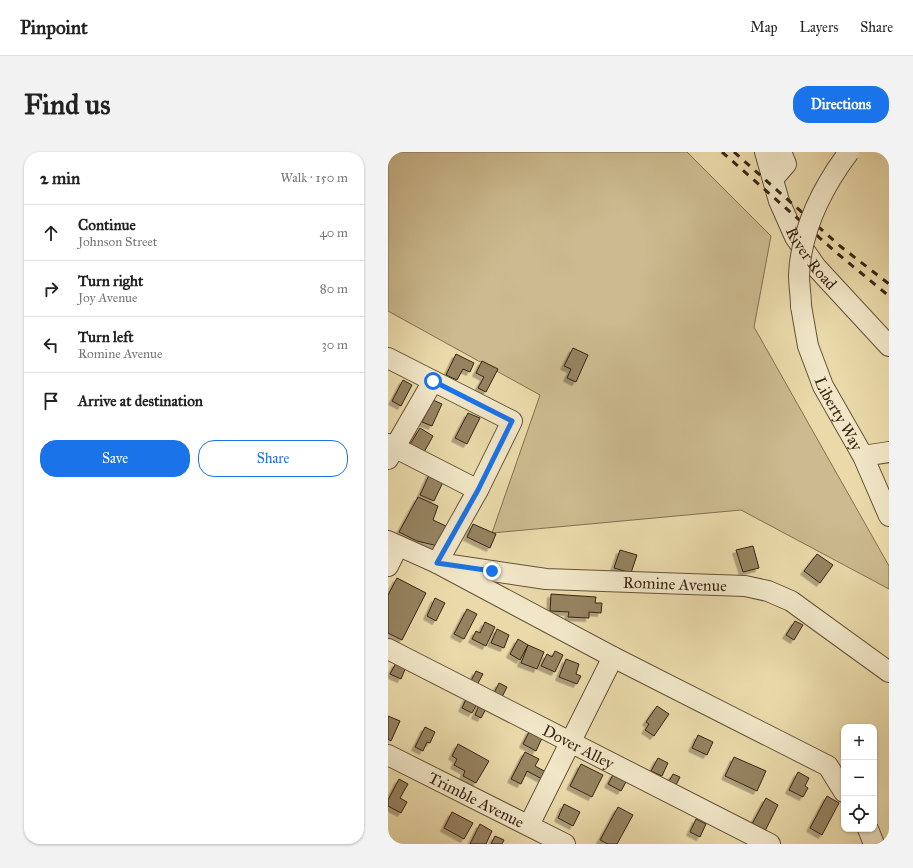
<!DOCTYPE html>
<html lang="en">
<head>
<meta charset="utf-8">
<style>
  body { margin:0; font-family:"IM FELL Great Primer",serif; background:#f2f2f2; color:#222 }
  .controls { position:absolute; right:12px; bottom:12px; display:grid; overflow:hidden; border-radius:8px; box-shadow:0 1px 3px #0004 }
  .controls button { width:36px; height:36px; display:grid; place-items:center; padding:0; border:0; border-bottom:1px solid #e0e0e0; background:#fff; color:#222; font:20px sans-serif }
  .stop { position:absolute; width:12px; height:12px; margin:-9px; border:3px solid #1a73e8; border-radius:50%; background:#fff }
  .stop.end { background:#1a73e8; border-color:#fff; box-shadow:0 1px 4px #0008 }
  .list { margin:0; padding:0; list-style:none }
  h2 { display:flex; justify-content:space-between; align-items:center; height:52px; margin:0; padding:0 16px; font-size:17px }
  h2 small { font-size:13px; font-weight:400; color:#767676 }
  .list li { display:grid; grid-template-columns:26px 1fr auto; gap:12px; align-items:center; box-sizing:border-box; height:56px; padding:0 16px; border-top:1px solid #e0e0e0 }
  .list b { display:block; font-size:15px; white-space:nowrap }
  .list p { margin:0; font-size:13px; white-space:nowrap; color:#767676 }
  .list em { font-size:13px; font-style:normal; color:#767676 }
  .actions { display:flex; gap:8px; padding:12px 16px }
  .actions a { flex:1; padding:9px 0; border:1px solid #1a73e8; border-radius:16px; text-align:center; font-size:14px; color:#1a73e8 }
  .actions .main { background:#1a73e8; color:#fff }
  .icon { flex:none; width:22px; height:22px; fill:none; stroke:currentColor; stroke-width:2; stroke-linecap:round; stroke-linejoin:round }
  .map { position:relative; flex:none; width:501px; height:692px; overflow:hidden; border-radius:16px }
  header { display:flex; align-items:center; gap:24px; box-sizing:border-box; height:56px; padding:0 20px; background:#fff; border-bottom:1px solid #e0e0e0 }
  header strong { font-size:19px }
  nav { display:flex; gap:22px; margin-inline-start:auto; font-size:14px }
  .intro { display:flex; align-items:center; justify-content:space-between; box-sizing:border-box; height:96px; padding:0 24px }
  h1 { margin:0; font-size:28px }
  .button { padding:10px 18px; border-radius:16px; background:#1a73e8; color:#fff; font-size:14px; font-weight:700 }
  main { display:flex; gap:24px; padding:0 24px }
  aside { flex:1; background:#fff; border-radius:16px; box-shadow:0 1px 3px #0004 }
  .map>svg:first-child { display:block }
  .green { fill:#ccbb90; stroke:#827051 }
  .building { fill:#958361; stroke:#392412; filter:url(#shadow) }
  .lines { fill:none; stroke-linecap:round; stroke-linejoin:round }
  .minor-casing { stroke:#655238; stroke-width:22 }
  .minor { stroke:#f1e7c8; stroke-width:20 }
  .rail { stroke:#392412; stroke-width:3; stroke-dasharray:7 7; stroke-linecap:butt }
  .minor-bridge-casing { stroke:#655238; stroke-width:22; stroke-linecap:butt }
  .minor-bridge { stroke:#f1e7c8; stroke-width:20 }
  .route { stroke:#1a73e8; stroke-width:5 }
  .labels { text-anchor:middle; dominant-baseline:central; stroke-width:3.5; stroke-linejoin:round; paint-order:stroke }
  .street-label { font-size:16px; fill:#392412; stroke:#f1e7c8 }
</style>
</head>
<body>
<header>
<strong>Pinpoint</strong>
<nav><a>Map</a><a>Layers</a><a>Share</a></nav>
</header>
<div class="intro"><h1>Find us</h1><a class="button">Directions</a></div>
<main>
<aside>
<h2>2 min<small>Walk · 150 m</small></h2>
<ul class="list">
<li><svg class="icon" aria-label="ahead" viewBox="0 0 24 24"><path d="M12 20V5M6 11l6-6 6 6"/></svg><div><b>Continue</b><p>Johnson Street</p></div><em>40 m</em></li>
<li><svg class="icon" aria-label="right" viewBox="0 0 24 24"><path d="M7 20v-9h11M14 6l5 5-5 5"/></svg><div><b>Turn right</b><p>Joy Avenue</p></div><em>80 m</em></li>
<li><svg class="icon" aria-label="left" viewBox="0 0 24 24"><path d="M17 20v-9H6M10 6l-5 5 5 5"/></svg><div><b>Turn left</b><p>Romine Avenue</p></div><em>30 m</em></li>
<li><svg class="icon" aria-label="arrive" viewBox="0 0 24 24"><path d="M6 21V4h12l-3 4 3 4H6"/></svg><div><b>Arrive at destination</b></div></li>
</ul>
<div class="actions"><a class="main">Save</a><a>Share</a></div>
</aside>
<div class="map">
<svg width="501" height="692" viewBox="0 0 501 692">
  <defs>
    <filter id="shadow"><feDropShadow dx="-3.5" dy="3.5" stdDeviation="0" flood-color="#0004"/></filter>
  </defs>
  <rect width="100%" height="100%" fill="#eadaaa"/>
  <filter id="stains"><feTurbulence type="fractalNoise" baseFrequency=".005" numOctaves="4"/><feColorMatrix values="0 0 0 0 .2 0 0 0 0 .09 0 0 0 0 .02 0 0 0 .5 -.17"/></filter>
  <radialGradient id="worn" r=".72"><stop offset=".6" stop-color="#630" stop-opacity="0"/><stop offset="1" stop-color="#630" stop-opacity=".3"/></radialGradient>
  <path class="green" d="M 0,0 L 299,0 L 383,84 L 366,175 L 501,414 L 501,437 L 353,358 L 104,381 L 152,243 L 0,159 Z"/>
  <path class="building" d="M 185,196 L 200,203 L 188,230 L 179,226 L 183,217 L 176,214 Z
    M 68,202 L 86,211 L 82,220 L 75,217 L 69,228 L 58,223 Z
    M 94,209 L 110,217 L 98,240 L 90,236 L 96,225 L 88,221 Z
    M 15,228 L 24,233 L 13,254 L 4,249 Z
    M 45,248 L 54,252 L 44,274 L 34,270 Z
    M 80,261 L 92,266 L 79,292 L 67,286 Z
    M 32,276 L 45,284 L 35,302 L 21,294 Z
    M 42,321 L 56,328 L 46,349 L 32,343 Z
    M 30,345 L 50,354 L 45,368 L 60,375 L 50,394 L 29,389 L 11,380 Z
    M 85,372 L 108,382 L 102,396 L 79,385 Z
    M 365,394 L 371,416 L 355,420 L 348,398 Z
    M 232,398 L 249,403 L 243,421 L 226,416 Z
    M 429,402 L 445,413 L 432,431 L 416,419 Z
    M 9,426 L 38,441 L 14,488 L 0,481 L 0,443 Z
    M 163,442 L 208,445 L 207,451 L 214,451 L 213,461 L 201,460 L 201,466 L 180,465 L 181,460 L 162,459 Z
    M 47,446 L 57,451 L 48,469 L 39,464 Z
    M 79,457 L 89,462 L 76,487 L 66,482 Z
    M 407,469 L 415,473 L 406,488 L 398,483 Z
    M 97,470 L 107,475 L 98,494 L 84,487 L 88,479 L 92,481 Z
    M 109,477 L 121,483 L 116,496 L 103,491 Z
    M 130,487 L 140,493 L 132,508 L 122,502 Z
    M 140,493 L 156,500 L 149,517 L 133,511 Z
    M 167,499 L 175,503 L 167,520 L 153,514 L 159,502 L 164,505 Z
    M 178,507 L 191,512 L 188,522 L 193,524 L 189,532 L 171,525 Z
    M 8,511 L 18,515 L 13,527 L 2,522 Z
    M 88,519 L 95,522 L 89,533 L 83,529 Z
    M 111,531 L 119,535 L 113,547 L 105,543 Z
    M 79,545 L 90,550 L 84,561 L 74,556 Z
    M 92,551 L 99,555 L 93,566 L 87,563 Z
    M 269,554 L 281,562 L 266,584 L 257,578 L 261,572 L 258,570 Z
    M 0,564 L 12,569 L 3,589 L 0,587 Z
    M 37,575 L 47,580 L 42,591 L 39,590 L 35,599 L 27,595 Z
    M 142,578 L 155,584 L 148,599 L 135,592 Z
    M 310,583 L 325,590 L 319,603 L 304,596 Z
    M 70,592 L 101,609 L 88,631 L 75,624 L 77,619 L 66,613 L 69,607 L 64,604 Z
    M 137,600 L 151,607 L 147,614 L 158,620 L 154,627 L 139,619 L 133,632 L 123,627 Z
    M 346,605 L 378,619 L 369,639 L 337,624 Z
    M 270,606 L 280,611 L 274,624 L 263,619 Z
    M 193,612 L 215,623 L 204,645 L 182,634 Z
    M 410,620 L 421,626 L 417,634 L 420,636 L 415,645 L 401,638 Z
    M 226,621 L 239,628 L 233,639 L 220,632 Z
    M 285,622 L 292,625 L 287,635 L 280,631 Z
    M 11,627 L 20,632 L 12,646 L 19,650 L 13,661 L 0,654 L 0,648 Z
    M 439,644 L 451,651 L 434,683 L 422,676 Z
    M 378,646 L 390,653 L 377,679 L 364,672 Z
    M 176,652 L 192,660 L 185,674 L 170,666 Z
    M 230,655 L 245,663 L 229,692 L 220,692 L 212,688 Z
    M 64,660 L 85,671 L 76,687 L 56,676 Z
    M 308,667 L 318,672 L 312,685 L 302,680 Z
    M 92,672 L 104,679 L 98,692 L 82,692 Z
    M 107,684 L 116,688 L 114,692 L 103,692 Z"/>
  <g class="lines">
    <defs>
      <g id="minor">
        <path id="s1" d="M 377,0 L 391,49 L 407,85 L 428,115 L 501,194"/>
        <path d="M 385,27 L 398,12 L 393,0"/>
        <path id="s2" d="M 413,154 L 420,194 L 435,234 L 475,304 L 501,364"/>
        <path d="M 0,206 L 124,269 L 90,338 L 49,411"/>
        <path d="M 0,292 L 90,338"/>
        <path d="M 475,304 L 501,300"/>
        <path d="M 0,307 L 45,229"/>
        <path d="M 0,389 L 49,411 L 225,505 L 440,614 L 456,640"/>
        <path id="s3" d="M 63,413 L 158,427 L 357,434 L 380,439 L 403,449 L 501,520"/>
        <path d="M 0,414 L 10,394"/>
        <path id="s4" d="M 0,497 L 382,692"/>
        <path id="s5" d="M 0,603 L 177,692"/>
        <path d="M 141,673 L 225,505"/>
        <path d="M 480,677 L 486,692"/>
      </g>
    </defs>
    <use href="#minor" class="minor-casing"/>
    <use href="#minor" class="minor"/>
    <path class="rail" d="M 334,0 L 450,102 L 501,144
      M 346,0 L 452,94 L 501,132"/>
    <defs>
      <path id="minor-bridge" d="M 413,154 C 413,144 411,133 411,123 C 413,78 434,36 461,0"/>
    </defs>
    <use href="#minor-bridge" class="minor-bridge-casing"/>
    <use href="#minor-bridge" class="minor-bridge"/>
  </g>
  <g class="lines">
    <path class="route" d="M 45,229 L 124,269 L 90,338 L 49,411 L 104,419"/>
  </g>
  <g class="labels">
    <g class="street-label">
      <text stroke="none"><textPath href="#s1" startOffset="117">River Road</textPath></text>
      <text stroke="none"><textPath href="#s2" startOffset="115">Liberty Way</textPath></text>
      <text stroke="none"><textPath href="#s3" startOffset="225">Romine Avenue</textPath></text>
      <text stroke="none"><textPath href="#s4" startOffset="214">Dover Alley</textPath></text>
      <text stroke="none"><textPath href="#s5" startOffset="99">Trimble Avenue</textPath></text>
    </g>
  </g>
  <rect width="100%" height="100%" filter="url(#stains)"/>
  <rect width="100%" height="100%" fill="url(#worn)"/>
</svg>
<div class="controls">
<button>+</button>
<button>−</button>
<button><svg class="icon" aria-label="locate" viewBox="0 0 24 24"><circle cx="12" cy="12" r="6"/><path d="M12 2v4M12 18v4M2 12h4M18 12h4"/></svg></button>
</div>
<div class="stop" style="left:45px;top:229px"></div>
<div class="stop end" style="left:104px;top:419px"></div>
</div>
</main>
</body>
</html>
